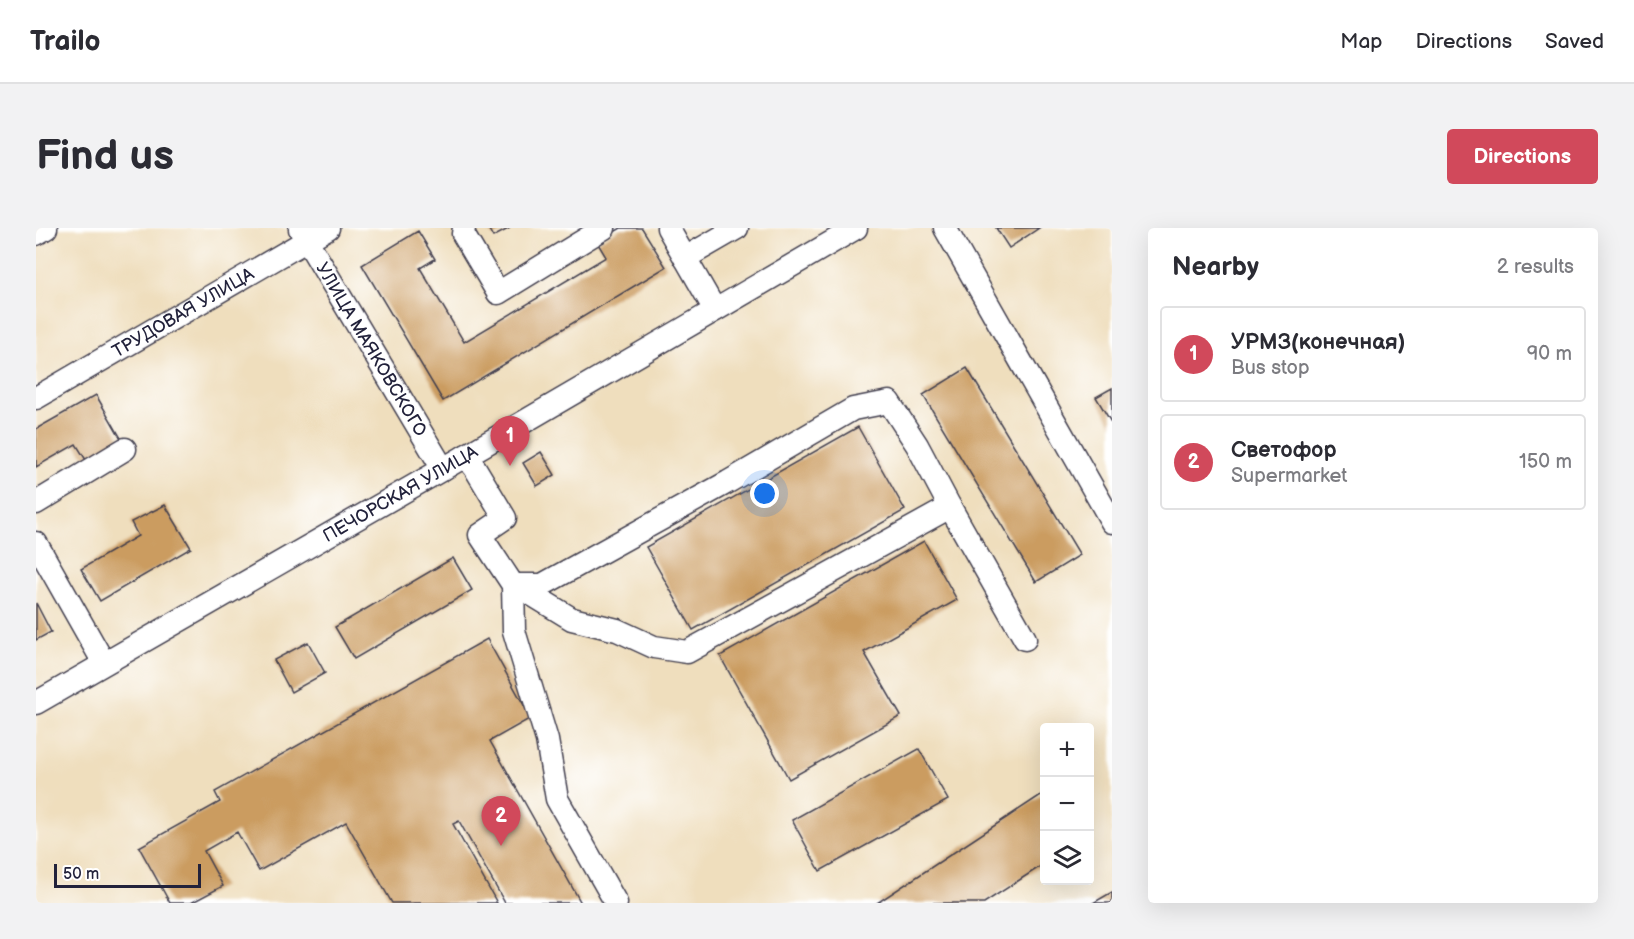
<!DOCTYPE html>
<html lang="en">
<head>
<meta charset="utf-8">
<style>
  body { margin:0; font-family:"Balsamiq Sans",sans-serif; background:#f2f2f3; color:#2b2b33 }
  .controls { position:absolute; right:18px; bottom:18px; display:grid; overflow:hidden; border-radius:6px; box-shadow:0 6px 24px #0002 }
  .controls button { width:54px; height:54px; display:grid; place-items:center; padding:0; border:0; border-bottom:2px solid #e1e1e2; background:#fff; color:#2b2b33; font:30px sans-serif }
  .scale { position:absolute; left:18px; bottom:15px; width:147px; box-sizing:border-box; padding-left:6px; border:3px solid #22223b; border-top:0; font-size:16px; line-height:21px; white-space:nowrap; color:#22223b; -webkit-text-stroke:4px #fff; paint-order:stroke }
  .you { position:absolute; left:729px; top:266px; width:21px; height:21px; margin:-15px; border:4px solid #fff; border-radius:50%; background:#1a73e8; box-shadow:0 0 0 9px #1a73e833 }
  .badge { display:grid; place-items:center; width:39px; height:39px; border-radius:50%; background:#d1495b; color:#fff; font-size:20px; font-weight:700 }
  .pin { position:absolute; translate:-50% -50px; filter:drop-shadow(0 2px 3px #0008) }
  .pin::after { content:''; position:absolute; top:32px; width:21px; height:18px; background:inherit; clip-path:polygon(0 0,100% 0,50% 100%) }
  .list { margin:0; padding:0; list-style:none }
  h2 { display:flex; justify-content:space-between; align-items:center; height:78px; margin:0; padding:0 24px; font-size:26px }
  h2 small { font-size:20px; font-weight:400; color:#7c7c81 }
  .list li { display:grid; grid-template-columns:39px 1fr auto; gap:18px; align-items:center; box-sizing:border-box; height:96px; margin:0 12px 12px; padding:0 12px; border:2px solid #e1e1e2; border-radius:6px }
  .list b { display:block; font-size:22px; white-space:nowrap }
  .list p { margin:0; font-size:20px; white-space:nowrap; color:#7c7c81 }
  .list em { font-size:20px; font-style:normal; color:#7c7c81 }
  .icon { flex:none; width:33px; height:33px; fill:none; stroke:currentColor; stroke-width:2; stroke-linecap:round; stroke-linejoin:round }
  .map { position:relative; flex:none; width:1076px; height:675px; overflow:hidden; border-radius:6px }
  header { display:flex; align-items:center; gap:36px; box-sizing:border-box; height:84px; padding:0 30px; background:#fff; border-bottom:2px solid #e1e1e2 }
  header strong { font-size:28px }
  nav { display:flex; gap:33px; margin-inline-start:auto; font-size:21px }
  .intro { display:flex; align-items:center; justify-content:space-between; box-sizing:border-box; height:144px; padding:0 36px }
  h1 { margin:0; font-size:42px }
  .button { padding:15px 27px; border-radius:6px; background:#d1495b; color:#fff; font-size:21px; font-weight:700 }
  main { display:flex; gap:36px; padding:0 36px }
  aside { flex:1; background:#fff; border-radius:6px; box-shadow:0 6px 24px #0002 }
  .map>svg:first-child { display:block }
  .building { fill:#cb9c61 }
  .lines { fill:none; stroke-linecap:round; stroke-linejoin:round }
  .minor-casing { stroke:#413e4e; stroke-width:25 }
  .minor { stroke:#fff; stroke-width:22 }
  .labels { text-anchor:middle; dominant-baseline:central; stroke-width:4.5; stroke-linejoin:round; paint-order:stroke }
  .street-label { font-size:18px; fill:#22223b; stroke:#fff }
</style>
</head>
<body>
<header>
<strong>Trailo</strong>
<nav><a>Map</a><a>Directions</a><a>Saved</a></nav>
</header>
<div class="intro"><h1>Find us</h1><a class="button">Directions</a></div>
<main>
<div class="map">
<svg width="1076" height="675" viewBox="0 0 1076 675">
  <rect width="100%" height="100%" fill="#fff"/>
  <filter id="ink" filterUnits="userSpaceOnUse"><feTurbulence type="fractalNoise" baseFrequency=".0167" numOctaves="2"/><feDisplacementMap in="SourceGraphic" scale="12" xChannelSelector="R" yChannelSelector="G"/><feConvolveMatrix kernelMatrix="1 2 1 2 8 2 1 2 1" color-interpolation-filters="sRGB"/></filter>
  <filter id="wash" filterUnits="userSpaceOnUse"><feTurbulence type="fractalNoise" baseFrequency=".008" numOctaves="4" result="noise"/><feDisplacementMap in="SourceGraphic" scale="24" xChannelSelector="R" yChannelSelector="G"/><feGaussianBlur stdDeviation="1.35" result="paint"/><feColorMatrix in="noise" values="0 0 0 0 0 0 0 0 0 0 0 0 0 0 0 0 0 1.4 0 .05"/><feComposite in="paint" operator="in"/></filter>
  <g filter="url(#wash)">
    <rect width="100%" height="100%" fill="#efdebd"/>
    <g id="blocks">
      <path class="building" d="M 452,0 L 474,0 L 457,9 Z
        M 585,0 L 606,0 L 630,39 L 407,173 L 326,37 L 382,3 L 399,31 L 384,40 L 428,114 L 570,29 L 561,14 Z
        M 960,0 L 1003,0 L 973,20 Z
        M 931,140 L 1044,327 L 1000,354 L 887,167 Z
        M 1076,160 L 1076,196 L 1060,169 Z
        M 60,167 L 86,212 L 50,232 L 40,216 L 0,239 L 0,201 Z
        M 822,199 L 869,282 L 657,402 L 610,319 Z
        M 505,224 L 519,247 L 501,258 L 487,235 Z
        M 129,277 L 155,320 L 64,373 L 45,341 L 102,308 L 95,294 Z
        M 888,313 L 921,372 L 828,424 L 865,488 L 753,551 L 684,428 Z
        M 417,330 L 436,362 L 318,431 L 299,399 Z
        M 0,375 L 15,404 L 0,412 Z
        M 451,411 L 495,490 L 454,513 L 545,675 L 469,675 L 423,593 L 417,596 L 461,675 L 356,675 L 310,594 L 223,643 L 201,604 L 168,623 L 187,658 L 155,675 L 134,675 L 103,619 L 184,574 L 179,564 Z
        M 272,414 L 289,445 L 255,464 L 238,432 Z
        M 883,521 L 912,572 L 784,643 L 756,592 Z
        M 1008,565 L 1008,636 L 948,675 L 841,675 Z
        M 1076,664 L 1076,675 L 1057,675 Z"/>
    </g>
  </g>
  <g filter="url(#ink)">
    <use href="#blocks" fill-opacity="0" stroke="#413e4e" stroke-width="1.5"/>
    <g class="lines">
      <defs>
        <g id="minor">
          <path d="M 428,0 L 427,6 L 462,65 L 568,0"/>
          <path d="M 632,0 L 679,82"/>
          <path d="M 909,0 L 1076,294"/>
          <path id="s1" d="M 264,1 L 407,241"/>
          <path d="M 0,6 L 10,0"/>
          <path d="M 649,30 L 701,0"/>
          <path id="s2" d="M 0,170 L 292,0"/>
          <path d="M 429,228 L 439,240 L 469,290 L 444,307 L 477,357 L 478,403 L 511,512 L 521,571 L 580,675"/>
          <path d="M 0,275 L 89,221"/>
          <path d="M 0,315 L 68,435"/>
          <path d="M 477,357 L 487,361 L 536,391 L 581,402 L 618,419 L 651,424 L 914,279 L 989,411"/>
          <path d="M 478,357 L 506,357 L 692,254 L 817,181 L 853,174 L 881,217 L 914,279"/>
          <path id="s3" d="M 0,475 L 407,241 L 820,0"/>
        </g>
      </defs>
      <use href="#minor" class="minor-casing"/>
      <use href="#minor" class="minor"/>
    </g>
  </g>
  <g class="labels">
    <g class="street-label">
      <text stroke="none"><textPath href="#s2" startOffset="170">ТРУДОВАЯ УЛИЦА</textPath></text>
      <text stroke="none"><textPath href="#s1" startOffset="140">УЛИЦА МАЯКОВСКОГО</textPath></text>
      <text stroke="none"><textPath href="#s3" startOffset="420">ПЕЧОРСКАЯ УЛИЦА</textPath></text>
    </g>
  </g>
</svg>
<div class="controls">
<button>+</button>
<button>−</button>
<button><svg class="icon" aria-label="layers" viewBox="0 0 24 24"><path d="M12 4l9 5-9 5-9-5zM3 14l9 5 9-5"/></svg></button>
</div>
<div class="scale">50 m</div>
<div class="you"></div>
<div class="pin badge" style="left:474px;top:238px">1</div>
<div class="pin badge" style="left:465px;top:618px">2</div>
</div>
<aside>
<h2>Nearby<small>2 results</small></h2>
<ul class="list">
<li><span class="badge">1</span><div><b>УРМЗ(конечная)</b><p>Bus stop</p></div><em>90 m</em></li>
<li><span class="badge">2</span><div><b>Светофор</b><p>Supermarket</p></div><em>150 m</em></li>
</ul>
</aside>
</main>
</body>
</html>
